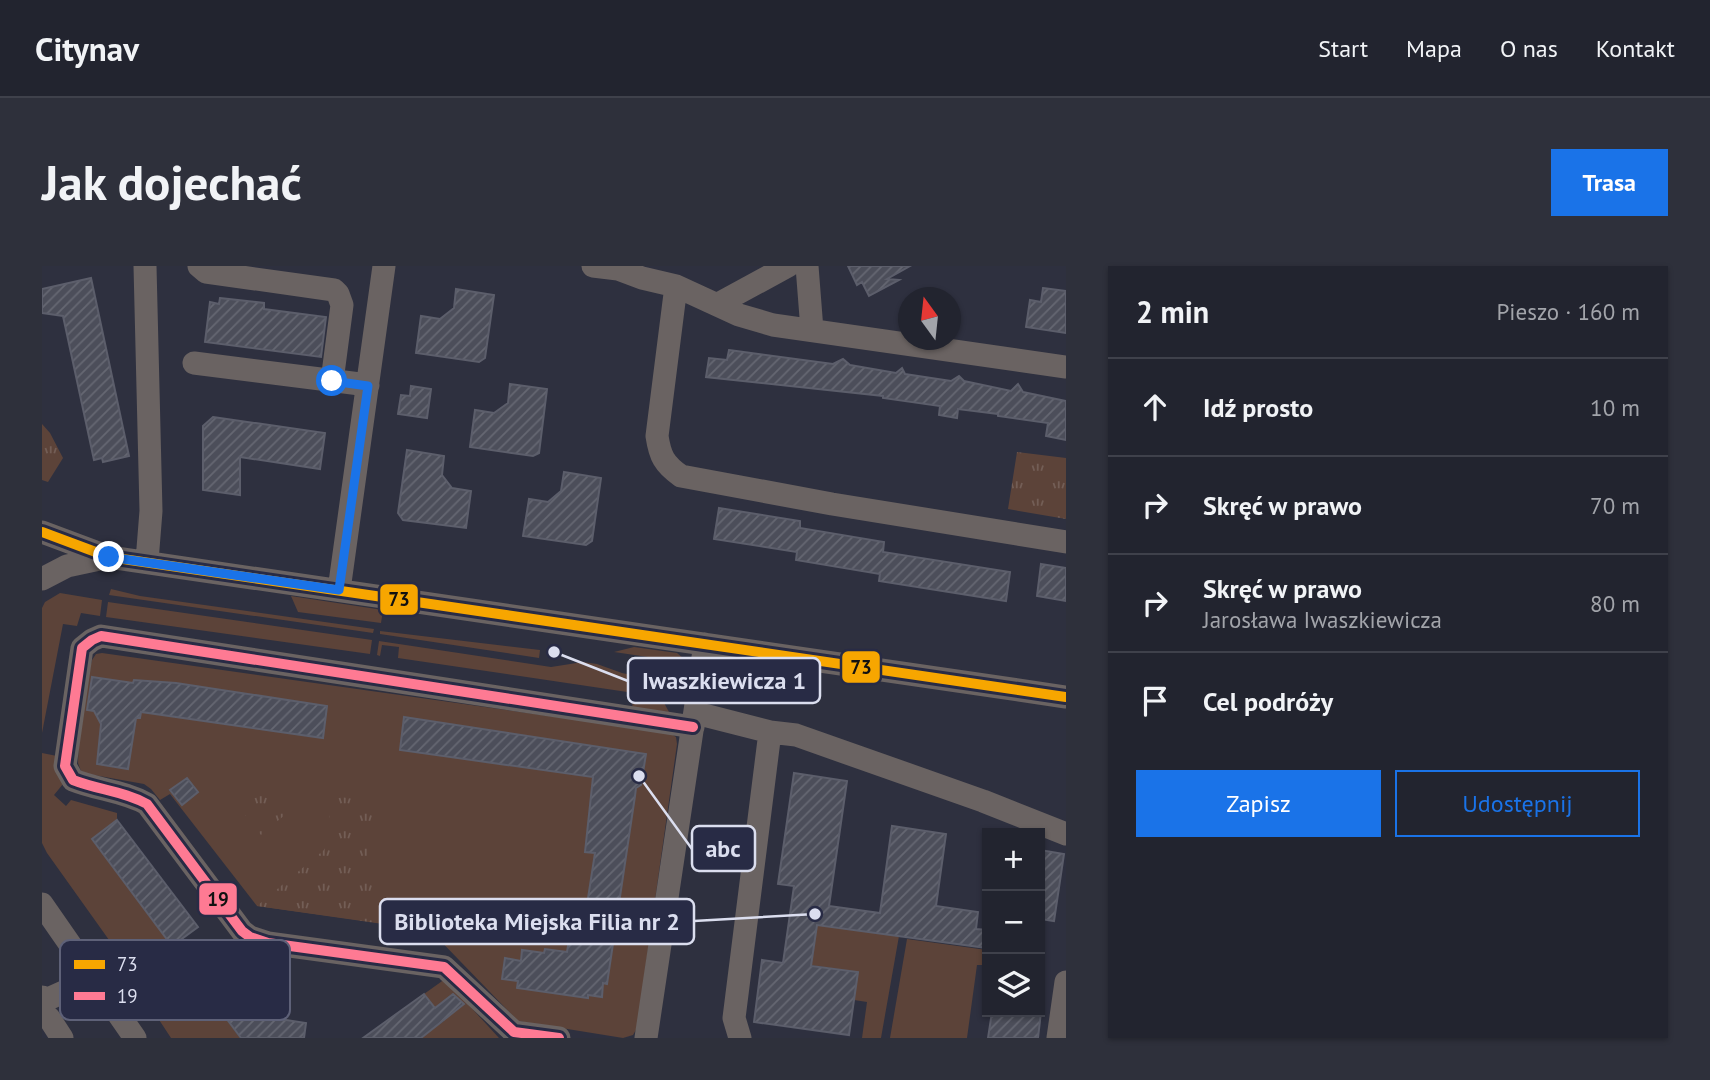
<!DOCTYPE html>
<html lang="pl">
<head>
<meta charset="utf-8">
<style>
  body { margin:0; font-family:"PT Sans",sans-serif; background:#2e303b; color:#f1f3f6 }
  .controls { position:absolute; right:21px; bottom:21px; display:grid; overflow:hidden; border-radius:0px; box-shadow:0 2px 5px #0004 }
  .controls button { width:63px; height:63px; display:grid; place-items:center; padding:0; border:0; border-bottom:2px solid #3f414b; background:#22242f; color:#f1f3f6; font:35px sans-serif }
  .compass { position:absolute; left:856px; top:21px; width:63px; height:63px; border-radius:50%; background:#22242f; box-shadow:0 2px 5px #0004; rotate:345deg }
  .stop { position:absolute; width:21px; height:21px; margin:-16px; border:5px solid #1a73e8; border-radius:50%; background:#fff }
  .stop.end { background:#1a73e8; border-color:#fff; box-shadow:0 2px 7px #0008 }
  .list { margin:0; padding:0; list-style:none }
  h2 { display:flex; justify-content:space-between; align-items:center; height:91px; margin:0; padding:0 28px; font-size:30px }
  h2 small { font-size:23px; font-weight:400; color:#a2a4aa }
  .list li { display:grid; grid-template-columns:46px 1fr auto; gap:21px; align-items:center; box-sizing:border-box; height:98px; padding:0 28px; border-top:2px solid #3f414b }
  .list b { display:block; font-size:26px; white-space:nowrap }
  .list p { margin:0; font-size:23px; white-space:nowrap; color:#a2a4aa }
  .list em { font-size:23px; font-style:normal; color:#a2a4aa }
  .actions { display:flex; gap:14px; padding:21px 28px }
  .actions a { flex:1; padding:16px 0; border:2px solid #1a73e8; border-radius:0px; text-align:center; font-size:24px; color:#1a73e8 }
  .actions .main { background:#1a73e8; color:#fff }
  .icon { flex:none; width:38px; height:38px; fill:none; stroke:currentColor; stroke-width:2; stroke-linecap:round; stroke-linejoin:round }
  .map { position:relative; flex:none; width:1024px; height:772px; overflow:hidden; border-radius:0px }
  header { display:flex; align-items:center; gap:42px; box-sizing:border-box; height:98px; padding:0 35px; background:#22242f; border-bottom:2px solid #3f414b }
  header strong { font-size:33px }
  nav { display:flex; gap:38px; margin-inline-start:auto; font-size:24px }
  .intro { display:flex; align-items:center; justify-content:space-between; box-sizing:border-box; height:168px; padding:0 42px }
  h1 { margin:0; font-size:49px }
  .button { padding:18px 32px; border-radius:0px; background:#1a73e8; color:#fff; font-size:24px; font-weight:700 }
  main { display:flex; gap:42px; padding:0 42px }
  aside { flex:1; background:#22242f; border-radius:0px; box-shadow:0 2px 5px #0004 }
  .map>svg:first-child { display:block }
  .grass { fill:#5c4339 }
  .park { fill:url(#park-tufts) }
  .building { fill:url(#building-hatch); stroke:#5c5e6b; stroke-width:2 }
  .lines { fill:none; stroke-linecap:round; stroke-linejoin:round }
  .minor { stroke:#6a6362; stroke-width:23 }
  .bus-1-casing { stroke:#282b45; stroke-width:16 }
  .bus-2-casing { stroke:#282b45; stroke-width:16 }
  .bus-1 { stroke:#f7a600; stroke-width:10 }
  .bus-2 { stroke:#fe7a93; stroke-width:10 }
  .route { stroke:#1a73e8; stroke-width:9 }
  .key { fill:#282b45; stroke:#5e6178; stroke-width:2 }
  .key-label { font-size:19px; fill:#dbdeef }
  .leader { fill:none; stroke:#dbdeef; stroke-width:2.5 }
  .callout-dot { fill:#dbdeef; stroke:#282b45; stroke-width:2.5 }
  .callout { fill:#282b45; stroke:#dbdeef; stroke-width:2.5 }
  .callout-label { font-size:24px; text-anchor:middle; font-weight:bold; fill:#dbdeef }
  .line-badge { stroke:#282b45; stroke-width:2.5 }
  .pale-badge-label { font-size:19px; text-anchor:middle; font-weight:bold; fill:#111 }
</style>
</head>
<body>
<header>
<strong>Citynav</strong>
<nav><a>Start</a><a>Mapa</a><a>O nas</a><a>Kontakt</a></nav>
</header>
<div class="intro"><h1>Jak dojechać</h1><a class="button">Trasa</a></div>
<main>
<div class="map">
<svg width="1024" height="772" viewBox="0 0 1024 772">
  <defs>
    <pattern id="park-tufts" width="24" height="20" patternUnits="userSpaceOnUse" patternTransform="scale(1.75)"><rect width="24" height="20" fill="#5c4339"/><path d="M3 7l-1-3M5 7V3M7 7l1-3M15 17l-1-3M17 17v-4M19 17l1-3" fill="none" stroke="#735e56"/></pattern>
    <pattern id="building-hatch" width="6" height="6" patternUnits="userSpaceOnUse" patternTransform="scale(1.75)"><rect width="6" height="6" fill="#4c4e5a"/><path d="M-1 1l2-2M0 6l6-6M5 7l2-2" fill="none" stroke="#656772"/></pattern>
  </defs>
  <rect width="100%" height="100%" fill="#2e303f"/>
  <path class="grass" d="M 69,323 L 98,330 L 332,363 L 331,367 L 67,329 Z
    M 18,327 L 60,334 L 58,350 L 39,347 L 35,360 L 21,358 L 0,467 L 0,342 L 3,336 Z
    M 249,330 L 341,344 L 339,357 L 256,346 Z
    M 66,336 L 330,374 L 328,388 L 64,351 Z
    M 338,365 L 498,384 L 497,392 L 338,368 Z
    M 337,375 L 509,401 L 541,396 L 555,398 L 580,407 L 609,413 L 627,446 L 590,442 L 592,427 L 356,392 L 357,381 L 340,379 L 338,390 L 335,389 Z
    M 592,381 L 635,387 L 647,397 L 572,386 Z
    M 60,387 L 628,467 L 634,471 L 635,478 L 595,762 L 591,769 L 581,772 L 476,755 L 388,664 L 215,640 L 128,528 L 118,534 L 109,523 L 102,518 L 46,508 L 39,505 L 36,497 L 38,443 L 50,394 L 54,388 Z
    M 0,487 L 15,490 L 21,518 L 12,529 L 24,540 L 29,534 L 75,547 L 75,554 L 50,573 L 130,680 L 92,709 L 5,587 L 0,577 Z
    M 775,659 L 857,670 L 839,772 L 820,772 L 825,736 L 812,734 L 816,706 L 754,697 L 755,688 L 771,690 Z
    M 865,673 L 945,684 L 945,699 L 935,699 L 925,772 L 848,772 Z
    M 169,681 L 185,701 L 160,720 L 198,772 L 129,772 L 104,734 Z
    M 403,713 L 457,772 L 377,772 L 402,755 L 382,728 Z"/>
  <path class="park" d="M 0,158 L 8,167 L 21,192 L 6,216 L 0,214 Z
    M 975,186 L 1024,192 L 1024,253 L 966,243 Z
    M 220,518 L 244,548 L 219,569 L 195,539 Z
    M 291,530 L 333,536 L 325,587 L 335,612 L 376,663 L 215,640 L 282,584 Z"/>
  <path class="building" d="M 806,0 L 868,0 L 845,13 L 857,14 L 827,30 L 820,16 L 815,19 Z
    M 49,12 L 87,190 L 61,196 L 60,192 L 52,194 L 21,50 L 0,47 L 0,23 Z
    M 1001,22 L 1024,25 L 1024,67 L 984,61 L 988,34 L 999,36 Z
    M 414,23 L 452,29 L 443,92 L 437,96 L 374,87 L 379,50 L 398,53 L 412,42 Z
    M 178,32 L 222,37 L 222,43 L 284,51 L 279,91 L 163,76 L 168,36 L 177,38 Z
    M 687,84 L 791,98 L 801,93 L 808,99 L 854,107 L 860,102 L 863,108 L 909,115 L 917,110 L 922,115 L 969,125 L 976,118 L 981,126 L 1024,135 L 1024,174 L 1004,170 L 1006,157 L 956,150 L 956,148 L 916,143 L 915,152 L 897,149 L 898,140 L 841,132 L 841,130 L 664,111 L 667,92 L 685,94 Z
    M 468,118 L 505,123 L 497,187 L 491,190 L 428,181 L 433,144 L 452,147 L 466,137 Z
    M 369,120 L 389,123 L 385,152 L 356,148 L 359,129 L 368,130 Z
    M 171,151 L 283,167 L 278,203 L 198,191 L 198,229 L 161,224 L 161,160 Z
    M 365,184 L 402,190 L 400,209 L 410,222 L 429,225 L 424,262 L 361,254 L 356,247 Z
    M 522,206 L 559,212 L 550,275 L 544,279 L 481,270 L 487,233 L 506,236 L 519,225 Z
    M 677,242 L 758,255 L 758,262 L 842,276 L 841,286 L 968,306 L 964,335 L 837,315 L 838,308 L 754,294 L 755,286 L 672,273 Z
    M 999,298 L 1024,302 L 1024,335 L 995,330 Z
    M 50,411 L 91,417 L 92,414 L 134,417 L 285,440 L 281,472 L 99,446 L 98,452 L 94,452 L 86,503 L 55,498 L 59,458 L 52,445 L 45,444 Z
    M 362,451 L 604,488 L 599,519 L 594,522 L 593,530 L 565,718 L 561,717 L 560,731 L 546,729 L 546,732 L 475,722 L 476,715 L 460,713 L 463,692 L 479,695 L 480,684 L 502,687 L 503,683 L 525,686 L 530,656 L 542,658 L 553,587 L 543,586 L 551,511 L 358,484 Z
    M 752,507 L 805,515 L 787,640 L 838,647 L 850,560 L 904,568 L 894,640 L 936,646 L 934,663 L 945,664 L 945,682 L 775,659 L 769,700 L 816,706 L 807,769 L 712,756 L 720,694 L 741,697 L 752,620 L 736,618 Z
    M 145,512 L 156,526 L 140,539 L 128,524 Z
    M 75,554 L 156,661 L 130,680 L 50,573 Z
    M 998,584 L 1022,588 L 1012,655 L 998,653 Z
    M 185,701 L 194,713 L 196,712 L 225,751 L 264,757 L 262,772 L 199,772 L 160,720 Z
    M 382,728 L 393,742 L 411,728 L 422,738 L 379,772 L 321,772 Z
    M 950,746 L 999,746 L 996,772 L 946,772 Z"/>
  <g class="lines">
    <path class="minor" d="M 103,0 L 109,245 L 105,295
      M 157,0 L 164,6 L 292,24 L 296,28 L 300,39 L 290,115
      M 551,0 L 576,3 L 600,12 L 634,20 L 697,49 L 731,59 L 1024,101
      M 765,0 L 770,64
      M 634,20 L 615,170 C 618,190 622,198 639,210 L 790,238 L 1024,276
      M 676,38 L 746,0
      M 152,97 L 326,119
      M 0,266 L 67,291 L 1024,431
      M 0,313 L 25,300 L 67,291
      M 297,324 L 342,0
      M 654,447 L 728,466 L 754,469 L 941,535 L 1024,568
      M 0,638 L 93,772
      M 0,731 L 6,733 L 26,724 L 48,708
      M 7,752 L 20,772
      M 517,772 L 472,766 L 402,701 L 226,677 L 208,671 L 200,665 L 105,538 C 82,525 56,524 31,514 L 23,500 L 40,382 L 50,374 L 59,370 L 651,461
      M 604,772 L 663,378
      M 698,772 L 692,752 L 728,466
      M 1016,772 L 1024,716"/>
    <defs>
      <path id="bus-1" d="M 0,266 L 67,291 L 1024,431"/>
      <path id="bus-2" d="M 517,772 L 472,766 L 402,701 L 226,677 L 208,671 L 200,665 L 105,538 C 82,525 56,524 31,514 L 23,500 L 40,382 L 50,374 L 59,370 L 651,461"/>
    </defs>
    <use href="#bus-1" class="bus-1-casing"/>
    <use href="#bus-2" class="bus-2-casing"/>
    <use href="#bus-1" class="bus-1"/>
    <use href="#bus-2" class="bus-2"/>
  </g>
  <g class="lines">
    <path class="route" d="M 67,291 L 297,324 L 326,120 L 290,115"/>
  </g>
  <rect x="18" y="674" width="230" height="80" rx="10" class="key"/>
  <rect x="32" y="694" width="31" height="9" fill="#f7a600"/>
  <rect x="32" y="726" width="31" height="8" fill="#fe7a93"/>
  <g class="key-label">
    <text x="75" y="705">73</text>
    <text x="75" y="737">19</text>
  </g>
  <path class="leader" d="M512 386L586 415M597 510L650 583M773 648L652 655"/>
  <g class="callout-dot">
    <circle cx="512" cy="386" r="7"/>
    <circle cx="597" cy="510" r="7"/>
    <circle cx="773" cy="648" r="7"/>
  </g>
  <g class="callout">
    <rect x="586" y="392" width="192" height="45" rx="7"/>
    <rect x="650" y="560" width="63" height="45" rx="7"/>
    <rect x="338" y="633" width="314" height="45" rx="7"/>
  </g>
  <g class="callout-label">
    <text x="682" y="423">Iwaszkiewicza 1</text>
    <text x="681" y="591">abc</text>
    <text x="495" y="664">Biblioteka Miejska Filia nr 2</text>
  </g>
  <g class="line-badge">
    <rect x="337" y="317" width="40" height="33" rx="7" fill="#f7a600"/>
    <rect x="799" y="384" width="40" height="34" rx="7" fill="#f7a600"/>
    <rect x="156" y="616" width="40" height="34" rx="7" fill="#fe7a93"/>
  </g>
  <g class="pale-badge-label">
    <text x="357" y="340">73</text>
    <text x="819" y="408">73</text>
    <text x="176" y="640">19</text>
  </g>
</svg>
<div class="controls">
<button>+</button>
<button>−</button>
<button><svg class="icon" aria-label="layers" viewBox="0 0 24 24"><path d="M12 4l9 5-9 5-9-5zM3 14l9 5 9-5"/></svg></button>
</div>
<svg class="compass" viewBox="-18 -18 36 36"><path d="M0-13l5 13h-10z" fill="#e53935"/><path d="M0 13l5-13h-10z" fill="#a2a4aa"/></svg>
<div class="stop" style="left:290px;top:115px"></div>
<div class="stop end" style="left:67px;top:291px"></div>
</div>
<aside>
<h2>2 min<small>Pieszo · 160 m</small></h2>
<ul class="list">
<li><svg class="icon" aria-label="ahead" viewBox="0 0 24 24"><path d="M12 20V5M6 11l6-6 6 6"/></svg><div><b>Idź prosto</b></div><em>10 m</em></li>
<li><svg class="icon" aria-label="right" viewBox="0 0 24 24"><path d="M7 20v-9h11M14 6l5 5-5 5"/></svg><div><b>Skręć w prawo</b></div><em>70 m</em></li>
<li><svg class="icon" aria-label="right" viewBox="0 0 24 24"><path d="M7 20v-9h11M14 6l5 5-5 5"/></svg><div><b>Skręć w prawo</b><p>Jarosława Iwaszkiewicza</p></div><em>80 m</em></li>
<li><svg class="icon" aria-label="arrive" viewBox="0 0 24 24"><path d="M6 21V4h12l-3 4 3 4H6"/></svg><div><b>Cel podróży</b></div></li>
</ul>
<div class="actions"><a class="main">Zapisz</a><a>Udostępnij</a></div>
</aside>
</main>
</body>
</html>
